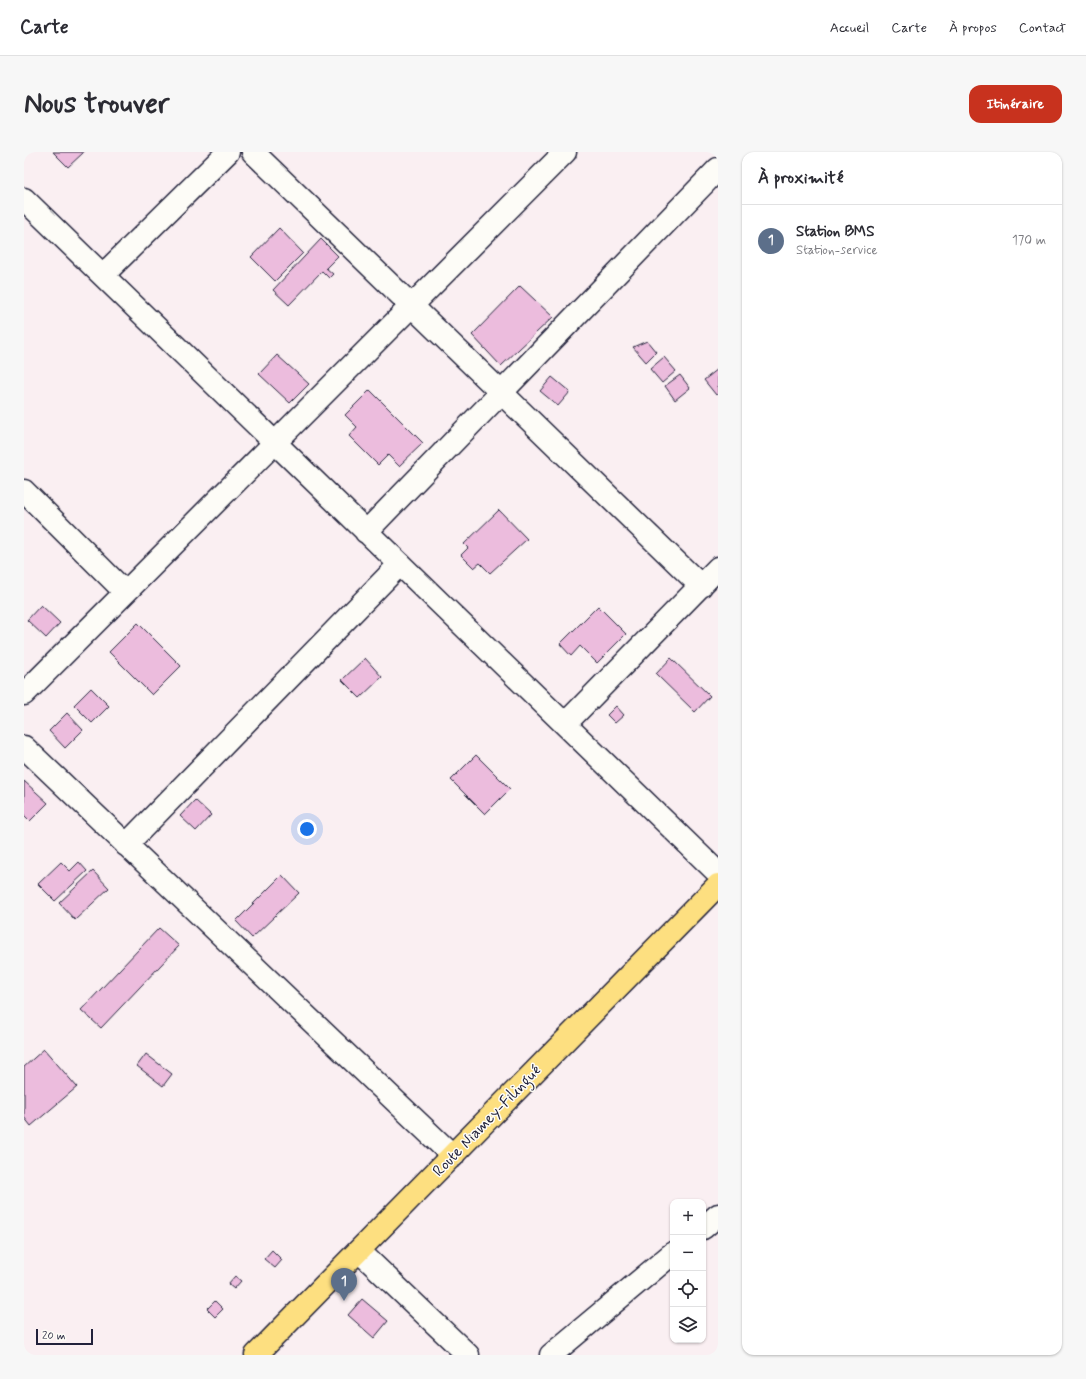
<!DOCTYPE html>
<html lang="fr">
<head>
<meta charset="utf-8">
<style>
  body { margin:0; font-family:Mynerve,sans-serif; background:#f7f7f7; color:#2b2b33 }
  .controls { position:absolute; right:12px; bottom:12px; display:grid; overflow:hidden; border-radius:8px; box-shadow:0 1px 3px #0004 }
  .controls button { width:36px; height:36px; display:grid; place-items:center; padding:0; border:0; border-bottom:1px solid #e1e1e2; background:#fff; color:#2b2b33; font:20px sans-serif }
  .scale { position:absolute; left:12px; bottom:10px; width:57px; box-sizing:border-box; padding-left:4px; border:2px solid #22223b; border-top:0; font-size:11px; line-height:14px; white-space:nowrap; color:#22223b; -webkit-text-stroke:3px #fdfcf7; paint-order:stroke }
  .you { position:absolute; left:283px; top:677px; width:14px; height:14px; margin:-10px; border:3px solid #fff; border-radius:50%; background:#1a73e8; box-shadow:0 0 0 6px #1a73e833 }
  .badge { display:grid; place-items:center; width:26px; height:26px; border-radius:50%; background:#c8321e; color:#fff; font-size:13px; font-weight:700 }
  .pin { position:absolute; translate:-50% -33px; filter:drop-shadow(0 1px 2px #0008) }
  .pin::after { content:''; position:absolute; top:21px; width:14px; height:12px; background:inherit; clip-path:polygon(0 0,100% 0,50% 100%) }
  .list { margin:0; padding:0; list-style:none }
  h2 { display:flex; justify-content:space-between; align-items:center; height:52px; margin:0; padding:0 16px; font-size:17px }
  h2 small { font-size:13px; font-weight:400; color:#7c7c81 }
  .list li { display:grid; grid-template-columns:26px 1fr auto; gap:12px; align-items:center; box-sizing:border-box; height:72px; padding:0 16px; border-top:1px solid #e1e1e2 }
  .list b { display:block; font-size:15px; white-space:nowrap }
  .list p { margin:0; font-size:13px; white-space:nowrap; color:#7c7c81 }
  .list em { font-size:13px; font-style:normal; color:#7c7c81 }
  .icon { flex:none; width:22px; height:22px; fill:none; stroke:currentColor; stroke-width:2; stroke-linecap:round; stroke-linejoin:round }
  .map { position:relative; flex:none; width:694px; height:1203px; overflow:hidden; border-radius:12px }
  header { display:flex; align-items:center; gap:24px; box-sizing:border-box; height:56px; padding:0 20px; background:#fff; border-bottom:1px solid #e1e1e2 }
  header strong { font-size:19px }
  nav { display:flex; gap:22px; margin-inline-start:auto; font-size:14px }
  .intro { display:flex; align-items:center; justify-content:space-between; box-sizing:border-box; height:96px; padding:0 24px }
  h1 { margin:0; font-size:28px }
  .button { padding:10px 18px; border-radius:12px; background:#c8321e; color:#fff; font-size:14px; font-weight:700 }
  main { display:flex; gap:24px; padding:0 24px }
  aside { flex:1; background:#fff; border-radius:12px; box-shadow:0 1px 3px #0004 }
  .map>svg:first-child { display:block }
  .building { fill:#ecbcdd; stroke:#22223b }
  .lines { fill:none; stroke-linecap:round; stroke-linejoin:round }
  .minor-casing { stroke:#22223b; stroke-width:25 }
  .major-casing { stroke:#22223b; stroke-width:25 }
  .minor { stroke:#fdfcf7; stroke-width:22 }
  .major { stroke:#fddf80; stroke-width:22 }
  .labels { text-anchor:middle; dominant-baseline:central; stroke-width:3; stroke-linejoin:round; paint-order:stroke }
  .street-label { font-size:16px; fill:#22223b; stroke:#fdfcf7 }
</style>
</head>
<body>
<header>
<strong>Carte</strong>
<nav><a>Accueil</a><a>Carte</a><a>À propos</a><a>Contact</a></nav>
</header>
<div class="intro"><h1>Nous trouver</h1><a class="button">Itinéraire</a></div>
<main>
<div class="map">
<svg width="694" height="1203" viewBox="0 0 694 1203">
  <rect width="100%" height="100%" fill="#faeff2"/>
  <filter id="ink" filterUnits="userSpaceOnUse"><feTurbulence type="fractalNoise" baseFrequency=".025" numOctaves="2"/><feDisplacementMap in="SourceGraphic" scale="8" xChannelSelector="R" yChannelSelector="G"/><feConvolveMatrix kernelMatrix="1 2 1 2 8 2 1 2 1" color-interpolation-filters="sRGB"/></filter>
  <g filter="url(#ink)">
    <path class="building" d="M 29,0 L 60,0 L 44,15 Z
      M 255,76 L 279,101 L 251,129 L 227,105 Z
      M 297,87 L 314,104 L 302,116 L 309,122 L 305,126 L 298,119 L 265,153 L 249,138 Z
      M 496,134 L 529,165 L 477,214 L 448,183 Z
      M 623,189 L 632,200 L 622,210 L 609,195 Z
      M 253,203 L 285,232 L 266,251 L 235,222 Z
      M 640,205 L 652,219 L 638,231 L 626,217 Z
      M 694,217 L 694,241 L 692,243 L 680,228 Z
      M 656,223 L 666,236 L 651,248 L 641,234 Z
      M 528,225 L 546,240 L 534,254 L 516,239 Z
      M 346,238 L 399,291 L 375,314 L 364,303 L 354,313 L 325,284 L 333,275 L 321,263 Z
      M 475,358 L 503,387 L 466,421 L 456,411 L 450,416 L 437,403 L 444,396 L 440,392 Z
      M 17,453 L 36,471 L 22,486 L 3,468 Z
      M 574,454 L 602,482 L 573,511 L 556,494 L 547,504 L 536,492 Z
      M 114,471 L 157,514 L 128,543 L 85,500 Z
      M 341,506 L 358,525 L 336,546 L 318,528 Z
      M 647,506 L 686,544 L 671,560 L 632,522 Z
      M 67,536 L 85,554 L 68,571 L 50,553 Z
      M 592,554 L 600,563 L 591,571 L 583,563 Z
      M 43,561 L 59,578 L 41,596 L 25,579 Z
      M 452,603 L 486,637 L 461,662 L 427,628 Z
      M 0,629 L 24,651 L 6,669 L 0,663 Z
      M 171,648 L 187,663 L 172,679 L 156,664 Z
      M 37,710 L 46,719 L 55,710 L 63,719 L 31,749 L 14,732 Z
      M 69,719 L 85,736 L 51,768 L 35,751 Z
      M 258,723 L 275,741 L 228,786 L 212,769 Z
      M 135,776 L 155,794 L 77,876 L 57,858 Z
      M 20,897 L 53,935 L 7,974 L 0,965 L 0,915 Z
      M 122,902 L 148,922 L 139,934 L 113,914 Z
      M 248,1098 L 258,1108 L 251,1116 L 240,1107 Z
      M 211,1124 L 217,1129 L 210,1137 L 204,1132 Z
      M 338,1147 L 364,1169 L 350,1186 L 324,1163 Z
      M 191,1149 L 199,1157 L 191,1165 L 183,1157 Z"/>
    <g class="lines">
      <defs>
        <path id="minor" d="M 229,0 L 677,434
          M 0,47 L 694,721
          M 79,123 L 204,0
          M 0,339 L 101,440
          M 342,380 L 694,17
          M 0,542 L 541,0
          M 541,572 L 694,416
          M 0,595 L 429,1004
          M 102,693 L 376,412
          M 679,1076 L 694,1063
          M 335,1099 L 444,1203
          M 527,1203 L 649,1101"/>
        <path id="major" d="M 232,1203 L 694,733"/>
      </defs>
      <use href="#minor" class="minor-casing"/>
      <use href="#major" class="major-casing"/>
      <use href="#minor" class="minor"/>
      <use href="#major" class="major"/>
    </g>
  </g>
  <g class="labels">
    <g class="street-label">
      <text transform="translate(463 969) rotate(-46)">Route Niamey-Filingué</text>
    </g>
  </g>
</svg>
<div class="controls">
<button>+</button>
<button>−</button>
<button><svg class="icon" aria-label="locate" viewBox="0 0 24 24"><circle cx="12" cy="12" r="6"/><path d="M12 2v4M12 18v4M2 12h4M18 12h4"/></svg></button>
<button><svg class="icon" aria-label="layers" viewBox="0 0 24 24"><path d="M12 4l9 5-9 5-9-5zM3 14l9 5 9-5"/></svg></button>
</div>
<div class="scale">20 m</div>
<div class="you"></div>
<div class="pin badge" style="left:320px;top:1149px;background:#5c6f8a">1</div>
</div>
<aside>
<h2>À proximité<small></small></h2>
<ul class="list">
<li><span class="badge" style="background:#5c6f8a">1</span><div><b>Station BMS</b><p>Station-service</p></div><em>170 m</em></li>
</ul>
</aside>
</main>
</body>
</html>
